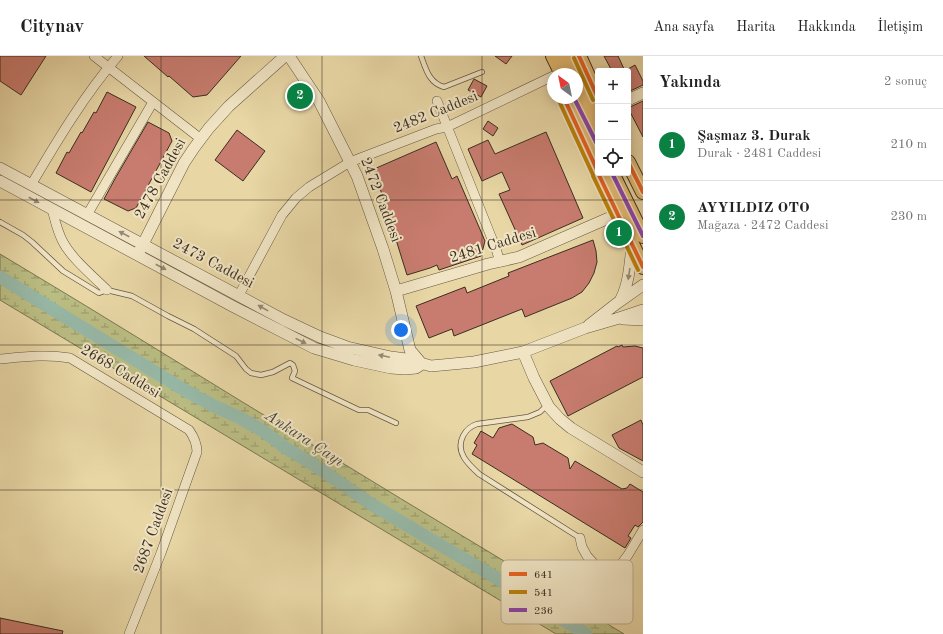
<!DOCTYPE html>
<html lang="tr">
<head>
<meta charset="utf-8">
<style>
  body { margin:0; font-family:"Old Standard TT",serif; background:#f6f6f6; color:#222 }
  .controls { position:absolute; right:12px; top:12px; display:grid; overflow:hidden; border-radius:4px; box-shadow:0 2px 10px #0003 }
  .controls button { width:36px; height:36px; display:grid; place-items:center; padding:0; border:0; border-bottom:1px solid #e0e0e0; background:#fff; color:#222; font:20px sans-serif }
  .compass { position:absolute; left:547px; top:12px; width:36px; height:36px; border-radius:50%; background:#fff; box-shadow:0 2px 10px #0003; rotate:327deg }
  .you { position:absolute; left:401px; top:274px; width:14px; height:14px; margin:-10px; border:3px solid #fff; border-radius:50%; background:#1a73e8; box-shadow:0 0 0 6px #1a73e833 }
  .badge { display:grid; place-items:center; width:26px; height:26px; border-radius:50%; background:#0b8043; color:#fff; font-size:13px; font-weight:700 }
  .pin { position:absolute; translate:-50% -50%; border:2px solid #fff; box-shadow:0 1px 4px #0006 }
  .list { margin:0; padding:0; list-style:none }
  h2 { display:flex; justify-content:space-between; align-items:center; height:52px; margin:0; padding:0 16px; font-size:17px }
  h2 small { font-size:13px; font-weight:400; color:#767676 }
  .list li { display:grid; grid-template-columns:26px 1fr auto; gap:12px; align-items:center; box-sizing:border-box; height:72px; padding:0 16px; border-top:1px solid #e0e0e0 }
  .list b { display:block; font-size:15px; white-space:nowrap }
  .list p { margin:0; font-size:13px; white-space:nowrap; color:#767676 }
  .list em { font-size:13px; font-style:normal; color:#767676 }
  .icon { flex:none; width:22px; height:22px; fill:none; stroke:currentColor; stroke-width:2; stroke-linecap:round; stroke-linejoin:round }
  .map { position:relative; flex:none; width:643px; height:578px; overflow:hidden }
  header { display:flex; align-items:center; gap:24px; box-sizing:border-box; height:56px; padding:0 20px; background:#fff; border-bottom:1px solid #e0e0e0 }
  header strong { font-size:19px }
  nav { display:flex; gap:22px; margin-inline-start:auto; font-size:14px }
  main { display:flex }
  aside { flex:1; background:#fff }
  .map>svg:first-child { display:block }
  .wetland { fill:url(#wetland-marsh); stroke:#7a7652 }
  .lines { fill:none; stroke-linecap:round; stroke-linejoin:round }
  .river { stroke:#97b9a8; stroke-width:13 }
  .building { fill:#c87c6f; stroke:#392e21 }
  .service-casing { stroke:#655842; stroke-width:6 }
  .minor-casing { stroke:#655842; stroke-width:10 }
  .tertiary-casing { stroke:#655842; stroke-width:12 }
  .primary-casing { stroke:#392e21; stroke-width:16 }
  .service { stroke:#f0e4c4; stroke-width:4.5 }
  .minor { stroke:#f0e4c4; stroke-width:9 }
  .tertiary { stroke:#f0e4c4; stroke-width:11 }
  .primary { stroke:#e4bb72; stroke-width:14 }
  .bus-1-casing { stroke:#f0e4c4; stroke-width:7 }
  .bus-2-casing { stroke:#f0e4c4; stroke-width:7 }
  .bus-3-casing { stroke:#f0e4c4; stroke-width:7 }
  .bus-1 { stroke:#e96222; stroke-width:4 }
  .bus-2 { stroke:#be820a; stroke-width:4 }
  .bus-3 { stroke:#8e44ad; stroke-width:4 }
  .oneway { fill:#948972 }
  .grid { fill:none; stroke:#392e21; stroke-width:1; stroke-opacity:0.55 }
  .labels { text-anchor:middle; dominant-baseline:central; stroke-width:4; stroke-linejoin:round; paint-order:stroke }
  .street-label { font-size:15px; fill:#392e21; stroke:#f0e4c4 }
  .water-label { font-size:16px; font-style:italic; fill:#4c4a3c; stroke:#f0e4c4 }
  .key { fill:#f0e4c4; stroke:#b9ad93; stroke-width:1 }
  .key-label { font-size:11px; fill:#392e21 }
</style>
</head>
<body>
<header>
<strong>Citynav</strong>
<nav><a>Ana sayfa</a><a>Harita</a><a>Hakkında</a><a>İletişim</a></nav>
</header>
<main>
<div class="map">
<svg width="643" height="578" viewBox="0 0 643 578">
  <defs>
    <pattern id="wetland-marsh" width="20" height="14" patternUnits="userSpaceOnUse"><rect width="20" height="14" fill="#babd83"/><path d="M1 5h8M5 5V1M11 12h8M15 12V8" fill="none" stroke="#989a6b"/></pattern>
  </defs>
  <rect width="100%" height="100%" fill="#e8d6a5"/>
  <filter id="stains"><feTurbulence type="fractalNoise" baseFrequency=".005" numOctaves="4"/><feColorMatrix values="0 0 0 0 .2 0 0 0 0 .09 0 0 0 0 .02 0 0 0 .5 -.17"/></filter>
  <radialGradient id="worn" r=".72"><stop offset=".6" stop-color="#630" stop-opacity="0"/><stop offset="1" stop-color="#630" stop-opacity=".3"/></radialGradient>
  <path class="wetland" d="M 0,198 C 109,263 217,331 326,397 C 425,458 525,517 624,578 L 556,578 L 0,244 Z"/>
  <g class="lines">
    <path class="river" d="M 0,221 L 186,335 L 214,350 L 240,362 L 263,375 L 286,392 L 314,409 L 371,448 L 430,483 L 495,521 L 586,578"/>
  </g>
  <path class="building" d="M 0,0 L 46,0 L 21,39 L 0,25 Z
    M 144,0 L 241,0 L 207,39 L 193,41 L 169,20 L 168,21 Z
    M 495,0 L 512,0 L 506,8 Z
    M 604,0 L 618,0 L 625,15 L 612,15 Z
    M 635,9 L 643,25 L 643,29 L 628,36 L 628,13 Z
    M 474,23 L 487,30 L 481,41 L 468,34 Z
    M 302,32 L 308,42 L 298,48 L 292,39 Z
    M 107,36 L 136,51 L 91,136 L 56,117 L 67,96 L 69,97 L 81,76 L 82,77 L 94,56 L 96,57 Z
    M 643,45 L 643,81 L 628,52 Z
    M 488,65 L 498,72 L 493,80 L 483,73 Z
    M 148,66 L 169,77 L 172,85 L 136,152 L 128,155 L 104,143 L 116,121 Z
    M 237,74 L 265,95 L 243,125 L 215,104 Z
    M 546,76 L 583,162 L 522,189 L 499,138 L 510,134 L 502,116 L 482,125 L 468,93 L 488,84 L 495,98 Z
    M 436,86 L 452,123 L 457,120 L 485,185 L 481,200 L 439,214 L 437,209 L 430,212 L 407,219 L 374,113 Z
    M 593,184 L 596,195 L 597,206 L 594,217 L 589,227 L 582,236 L 572,242 L 525,261 L 522,253 L 454,280 L 452,273 L 429,282 L 416,250 L 465,231 L 467,237 L 509,220 L 508,217 Z
    M 622,289 L 623,291 L 635,290 L 643,292 L 643,321 L 568,360 L 550,325 L 617,290 L 618,291 Z
    M 641,364 L 643,369 L 643,405 L 619,392 L 612,379 Z
    M 512,368 L 533,381 L 535,389 L 543,387 L 568,402 L 570,413 L 575,405 L 622,433 L 627,432 L 630,428 L 643,436 L 643,466 L 638,471 L 635,469 L 628,480 L 631,482 L 625,492 L 472,398 L 477,389 L 474,387 L 481,375 L 493,382 L 499,372 Z
    M 0,562 L 63,575 L 62,578 L 0,578 Z"/>
  <g class="lines">
    <defs>
      <path id="service" d="M 421,0 C 426,13 429,27 444,31 L 482,16
        M 0,166 L 23,179 L 32,186 L 63,215 L 99,237 L 107,234 L 132,240 L 168,260 L 194,273 L 236,300 L 246,313 L 251,317 L 261,319 L 273,316 L 290,307 L 293,309 L 295,315 L 292,322 L 359,354 L 368,354 L 396,367
        M 548,348 L 540,356 L 528,361 L 477,368 C 471,370 466,374 463,380 C 455,396 468,408 479,418 L 580,482"/>
      <path id="minor" d="M 94,0 L 201,83
        M 437,45 L 496,193 L 500,206
        M 31,129 C 57,85 85,38 118,0
        M 52,153 C 55,164 57,175 63,186 C 72,203 93,220 107,234
        M 87,159 L 153,46
        M 239,239 L 282,159 L 296,142 L 309,131 L 350,106 L 436,73 L 447,71 L 553,20
        M 0,303 C 23,301 46,298 70,302 L 189,374 C 194,381 197,387 197,396 L 161,497 L 129,578
        M 580,482 L 582,491 L 587,500 L 598,512 L 608,514 L 619,511 L 628,499 L 643,474"/>
      <path id="tertiary" d="M 289,0 L 319,45 L 357,120 L 383,193 L 396,235 L 410,294 L 421,307
        M 628,44 L 643,37
        M 0,112 L 284,264 L 320,281 L 347,291 L 391,301 L 406,303 L 431,310 L 474,306 L 523,296 L 585,272 L 616,263 L 643,254
        M 0,125 L 234,251 L 314,292 L 354,304 L 391,312 L 405,313 L 416,312 L 422,308
        M 140,194 L 184,107 L 194,92 L 209,72 L 229,50 L 285,0
        M 396,235 L 488,208 L 519,201 L 618,158
        M 621,243 C 629,227 630,208 632,190
        M 623,263 L 643,264
        M 589,269 L 616,248 L 643,229
        M 523,296 L 534,322 L 549,351 L 560,363 L 571,372 L 643,416"/>
      <path id="primary" d="M 553,0 L 562,18
        M 567,0 L 576,18
        M 579,0 L 598,42
        M 577,21 L 598,67
        M 564,42 L 598,116
        M 576,46 L 598,90
        M 628,106 L 643,136
        M 598,117 L 643,211
        M 612,117 L 643,180"/>
    </defs>
    <use href="#service" class="service-casing"/>
    <use href="#minor" class="minor-casing"/>
    <use href="#tertiary" class="tertiary-casing"/>
    <use href="#primary" class="primary-casing"/>
    <use href="#service" class="service"/>
    <use href="#minor" class="minor"/>
    <use href="#tertiary" class="tertiary"/>
    <use href="#primary" class="primary"/>
    <defs>
      <path id="bus-1" d="M 579,0 L 598,42
        M 564,42 L 598,116
        M 628,106 L 643,136
        M 598,117 L 643,211"/>
      <path id="bus-2" d="M 574,2 L 593,44
        M 559,45 L 593,119
        M 593,120 L 638,214"/>
      <path id="bus-3" d="M 574,42 L 598,90
        M 612,117 L 643,180"/>
    </defs>
    <use href="#bus-1" class="bus-1-casing"/>
    <use href="#bus-2" class="bus-2-casing"/>
    <use href="#bus-3" class="bus-3-casing"/>
    <use href="#bus-1" class="bus-1"/>
    <use href="#bus-2" class="bus-2"/>
    <use href="#bus-3" class="bus-3"/>
  </g>
  <defs><path id="oneway-solid" d="M-6-.8H1V-3.2L6.5 0L1 3.2V.8H-6Z"/></defs>
  <g class="oneway">
    <use href="#oneway-solid" transform="translate(34 144) rotate(28)"/>
    <use href="#oneway-solid" transform="translate(124 178) rotate(-152)"/>
    <use href="#oneway-solid" transform="translate(161 211) rotate(28)"/>
    <use href="#oneway-solid" transform="translate(629 218) rotate(99)"/>
    <use href="#oneway-solid" transform="translate(263 252) rotate(-151)"/>
    <use href="#oneway-solid" transform="translate(301 285) rotate(26)"/>
    <use href="#oneway-solid" transform="translate(384 300) rotate(-168)"/>
  </g>
  <path class="grid" d="M 161,0 L 161,578M 322,0 L 322,578M 482,0 L 482,578M 0,144 L 643,144M 0,289 L 643,289M 0,434 L 643,434"/>
  <g class="labels">
    <g class="street-label">
      <text transform="translate(436 57) rotate(-22)">2482 Caddesi</text>
      <text transform="translate(161 123) rotate(-61)">2478 Caddesi</text>
      <text transform="translate(380 144) rotate(69)">2472 Caddesi</text>
      <text transform="translate(493 190) rotate(-17)">2481 Caddesi</text>
      <text transform="translate(213 208) rotate(28)">2473 Caddesi</text>
      <text transform="translate(120 316) rotate(31)">2668 Caddesi</text>
      <text transform="translate(154 475) rotate(-70)">2687 Caddesi</text>
    </g>
    <g class="water-label">
      <text transform="translate(304 383) rotate(33)">Ankara Çayı</text>
    </g>
  </g>
  <rect x="501" y="504" width="132" height="64" rx="6" class="key"/>
  <rect x="509" y="516" width="18" height="4" fill="#e96222"/>
  <rect x="509" y="534" width="18" height="4" fill="#be820a"/>
  <rect x="509" y="552" width="18" height="4" fill="#8e44ad"/>
  <g class="key-label">
    <text x="534" y="522">641</text>
    <text x="534" y="540">541</text>
    <text x="534" y="558">236</text>
  </g>
  <rect width="100%" height="100%" filter="url(#stains)"/>
  <rect width="100%" height="100%" fill="url(#worn)"/>
</svg>
<div class="controls">
<button>+</button>
<button>−</button>
<button><svg class="icon" aria-label="locate" viewBox="0 0 24 24"><circle cx="12" cy="12" r="6"/><path d="M12 2v4M12 18v4M2 12h4M18 12h4"/></svg></button>
</div>
<svg class="compass" viewBox="-18 -18 36 36"><path d="M0-13l5 13h-10z" fill="#e53935"/><path d="M0 13l5-13h-10z" fill="#767676"/></svg>
<div class="you"></div>
<div class="pin badge" style="left:619px;top:177px">1</div>
<div class="pin badge" style="left:300px;top:40px">2</div>
</div>
<aside>
<h2>Yakında<small>2 sonuç</small></h2>
<ul class="list">
<li><span class="badge">1</span><div><b>Şaşmaz 3. Durak</b><p>Durak · 2481 Caddesi</p></div><em>210 m</em></li>
<li><span class="badge">2</span><div><b>AYYILDIZ OTO</b><p>Mağaza · 2472 Caddesi</p></div><em>230 m</em></li>
</ul>
</aside>
</main>
</body>
</html>
